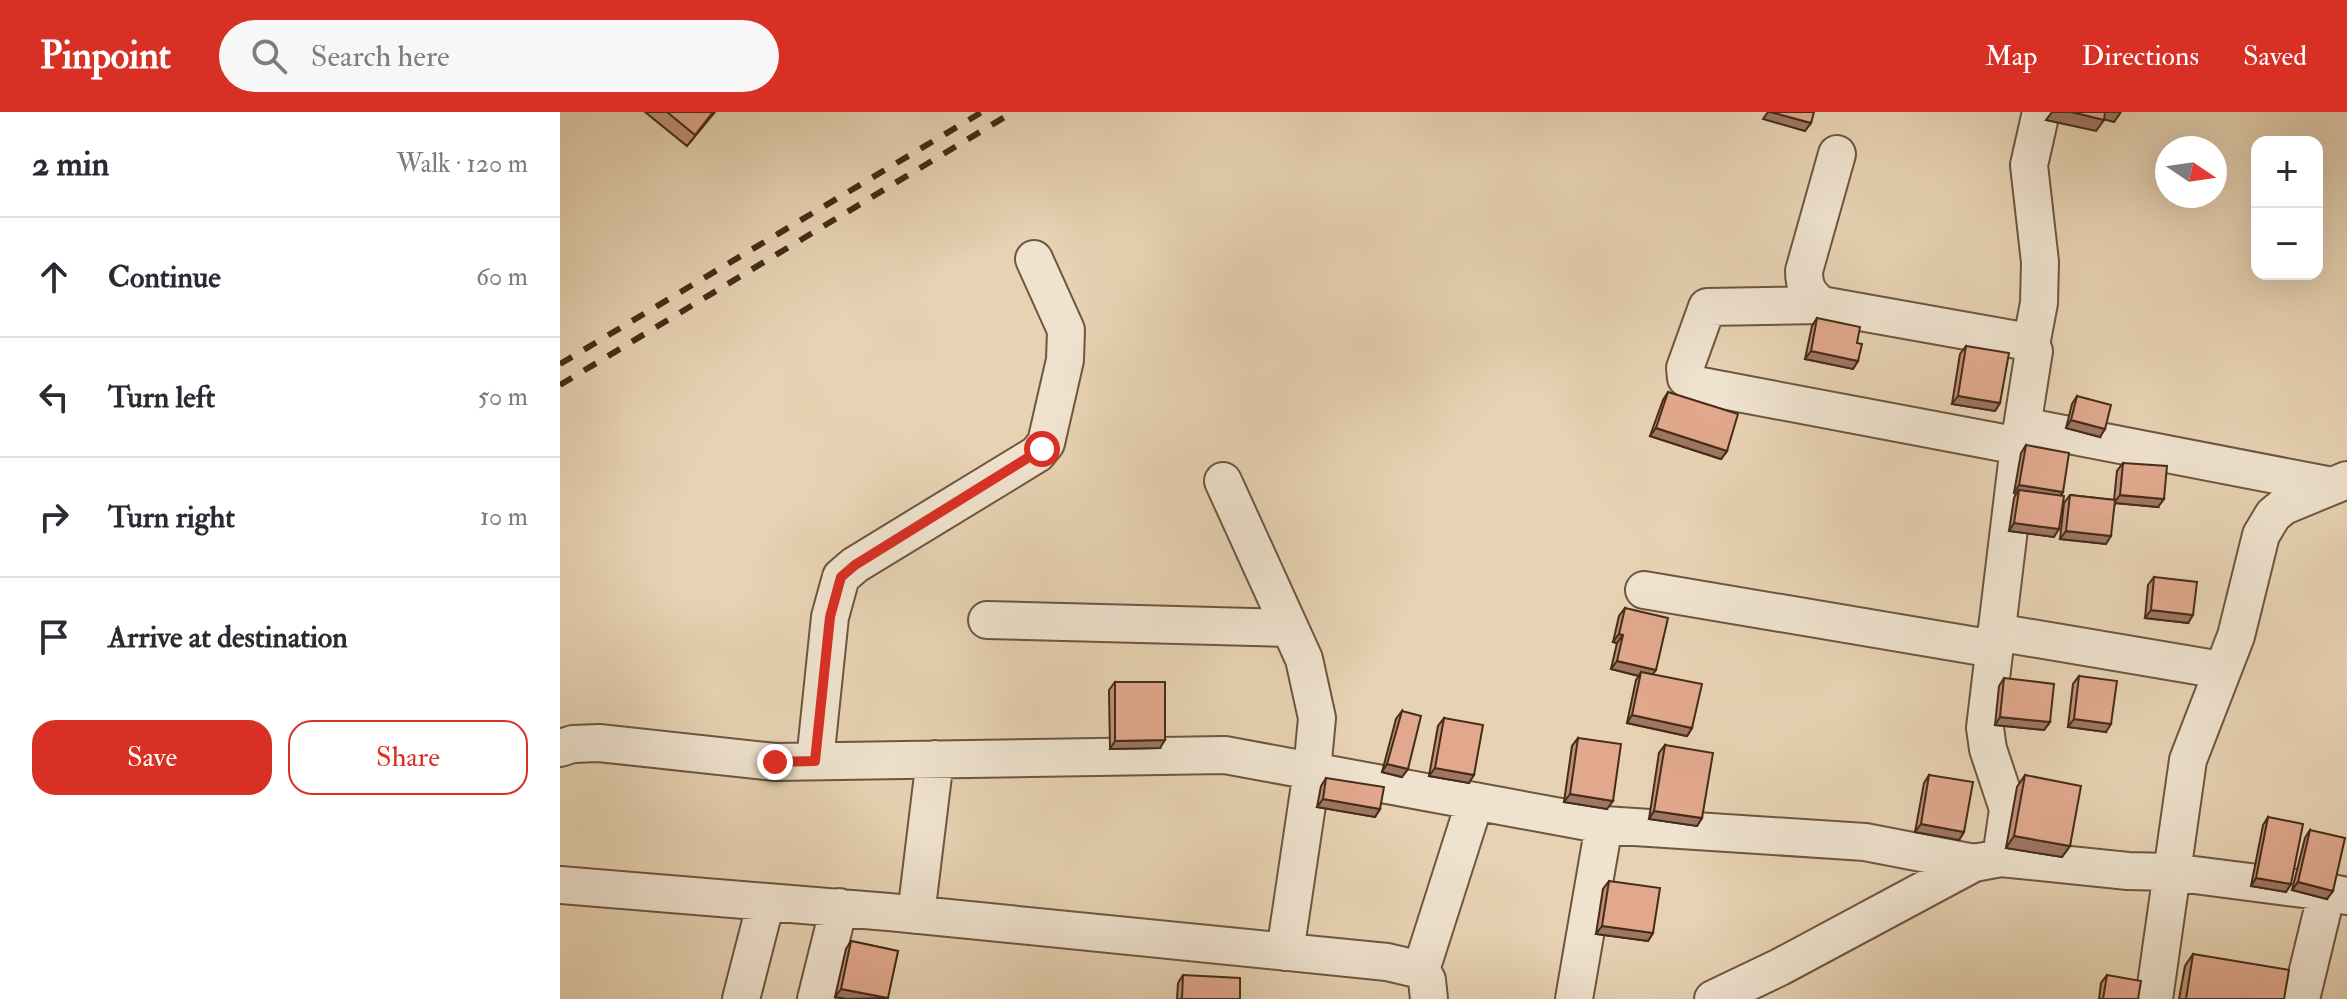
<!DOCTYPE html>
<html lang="en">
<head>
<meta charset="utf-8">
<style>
  body { margin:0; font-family:"IM FELL Double Pica",serif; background:#f7f7f7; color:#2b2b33 }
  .controls { position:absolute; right:24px; top:24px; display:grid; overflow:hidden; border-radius:16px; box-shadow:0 8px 32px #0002 }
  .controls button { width:72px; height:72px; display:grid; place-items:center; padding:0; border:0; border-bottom:2px solid #e1e1e2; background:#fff; color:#2b2b33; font:40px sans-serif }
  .compass { position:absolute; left:1595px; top:24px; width:72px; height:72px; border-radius:50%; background:#fff; box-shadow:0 8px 32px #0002; rotate:103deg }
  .stop { position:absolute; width:24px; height:24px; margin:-18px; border:6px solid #d93025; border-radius:50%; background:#fff }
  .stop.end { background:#d93025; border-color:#fff; box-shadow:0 2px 8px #0008 }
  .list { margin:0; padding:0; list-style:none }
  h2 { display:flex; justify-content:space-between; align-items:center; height:104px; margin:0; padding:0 32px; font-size:34px }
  h2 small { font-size:26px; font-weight:400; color:#7c7c81 }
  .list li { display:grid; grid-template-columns:52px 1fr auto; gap:24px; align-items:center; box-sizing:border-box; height:120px; padding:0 32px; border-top:2px solid #e1e1e2 }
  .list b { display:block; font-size:30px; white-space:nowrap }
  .list em { font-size:26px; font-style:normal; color:#7c7c81 }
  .actions { display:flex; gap:16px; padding:24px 32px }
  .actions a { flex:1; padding:18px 0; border:2px solid #d93025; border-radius:24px; text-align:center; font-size:28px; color:#d93025 }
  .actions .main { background:#d93025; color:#fff }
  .icon { flex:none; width:44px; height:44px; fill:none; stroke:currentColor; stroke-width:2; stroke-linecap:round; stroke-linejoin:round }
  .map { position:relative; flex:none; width:1787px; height:887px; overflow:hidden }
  header { display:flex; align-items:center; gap:48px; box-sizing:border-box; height:112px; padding:0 40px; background:#d93025; color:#fff }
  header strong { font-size:38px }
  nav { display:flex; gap:44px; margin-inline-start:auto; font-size:28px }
  .search { width:560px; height:72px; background:#f7f7f7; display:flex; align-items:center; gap:20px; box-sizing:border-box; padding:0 28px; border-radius:44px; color:#7c7c81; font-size:30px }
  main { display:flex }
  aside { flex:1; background:#fff }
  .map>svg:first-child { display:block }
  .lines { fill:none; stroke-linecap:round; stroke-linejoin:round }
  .minor-casing { stroke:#6d563f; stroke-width:40 }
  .minor { stroke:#efe2ce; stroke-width:36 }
  .rail { stroke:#442d18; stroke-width:6; stroke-dasharray:14 14; stroke-linecap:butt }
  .wall { fill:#c2907a; stroke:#442d18; stroke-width:2 }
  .shaded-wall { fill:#9e7663; stroke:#442d18; stroke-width:2 }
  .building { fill:#e1a88e; stroke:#442d18; stroke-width:2 }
  .route { stroke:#d93025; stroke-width:10 }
</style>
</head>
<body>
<header>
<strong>Pinpoint</strong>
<div class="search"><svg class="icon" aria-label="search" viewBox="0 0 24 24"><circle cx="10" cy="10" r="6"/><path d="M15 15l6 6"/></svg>Search here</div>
<nav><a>Map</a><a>Directions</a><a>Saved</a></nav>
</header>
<main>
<aside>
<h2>2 min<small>Walk · 120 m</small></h2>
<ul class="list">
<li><svg class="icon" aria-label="ahead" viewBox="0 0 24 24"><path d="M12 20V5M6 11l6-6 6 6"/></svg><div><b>Continue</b></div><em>60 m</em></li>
<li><svg class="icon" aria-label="left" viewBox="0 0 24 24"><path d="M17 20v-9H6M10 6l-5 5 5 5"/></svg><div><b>Turn left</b></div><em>50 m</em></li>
<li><svg class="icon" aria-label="right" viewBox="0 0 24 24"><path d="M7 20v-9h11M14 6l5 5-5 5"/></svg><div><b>Turn right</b></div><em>10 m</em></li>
<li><svg class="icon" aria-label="arrive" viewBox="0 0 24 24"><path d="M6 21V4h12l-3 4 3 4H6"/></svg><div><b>Arrive at destination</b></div></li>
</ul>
<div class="actions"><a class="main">Save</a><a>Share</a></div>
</aside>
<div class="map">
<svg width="1787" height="887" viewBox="0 0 1787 887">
  <rect width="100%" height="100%" fill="#e7d2b3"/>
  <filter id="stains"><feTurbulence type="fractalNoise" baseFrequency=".0025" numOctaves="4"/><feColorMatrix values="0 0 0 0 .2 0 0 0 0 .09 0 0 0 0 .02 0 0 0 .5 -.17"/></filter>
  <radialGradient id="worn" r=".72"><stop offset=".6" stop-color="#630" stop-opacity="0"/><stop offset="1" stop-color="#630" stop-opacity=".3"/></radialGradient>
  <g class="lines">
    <defs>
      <path id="minor" d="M 1277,42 L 1244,159 C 1244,176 1249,183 1261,193 L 1463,229 L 1471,233 L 1474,239 L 1459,334 L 1425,616 L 1428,637 L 1448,697 L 1441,746
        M 1261,193 L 1147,195 L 1125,256 L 1126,266 L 1136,273 L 1459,334
        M 1471,233 L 1479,191 L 1480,150 L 1469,53 L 1481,0
        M 1462,314 L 1772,374
        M 663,369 L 744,547 L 757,606 L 752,659 L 725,840
        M 1084,478 L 1434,537
        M 427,508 L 730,516
        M 1436,520 L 1661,558
        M 0,636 L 13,632 L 39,631 L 215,650 L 665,643 L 1044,713 L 1305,730 L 1414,751 L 1441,746 L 1568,759 L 1611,760 L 1767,780
        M 255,649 L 270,505 L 281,465 L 295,453 L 477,342 L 486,331 L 505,248 L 506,218 L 474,147
        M 0,773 L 329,800 L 827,850 L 861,858 L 867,868 L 869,887
        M 356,803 L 375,647
        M 861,858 L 915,689
        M 181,887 L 206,790
        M 256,887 L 279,795
        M 1014,887 L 1044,713
        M 1153,887 L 1220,855 L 1414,751
        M 1594,887 L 1628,648 L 1676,524 L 1701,423 L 1713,403 L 1724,394 L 1787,368
        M 1741,887 L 1767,780 L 1787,784"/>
    </defs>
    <use href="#minor" class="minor-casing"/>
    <use href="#minor" class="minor"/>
    <path class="rail" d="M 0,252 L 422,0
      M 0,273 L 453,0"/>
  </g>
  <path class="wall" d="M 85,0 L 155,0 L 127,34 Z
    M 1257,206 L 1297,231 L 1298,249 L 1293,257 L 1245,247 L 1252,214 Z
    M 1406,234 L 1440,291 L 1435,299 L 1392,292 L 1400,242 Z
    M 1108,280 L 1167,339 L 1161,347 L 1090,324 L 1103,288 Z
    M 1517,284 L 1540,325 L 1506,316 L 1512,292 Z
    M 1466,333 L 1503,380 L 1501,384 L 1494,425 L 1449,419 L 1454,386 L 1456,382 L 1454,381 L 1461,341 Z
    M 1563,351 L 1598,395 L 1555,391 L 1546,432 L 1500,427 L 1504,391 L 1510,383 L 1554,388 L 1557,359 Z
    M 1594,465 L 1628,511 L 1585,506 L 1588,473 Z
    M 1065,496 L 1093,562 L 1132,616 L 1127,624 L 1067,611 L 1076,568 L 1079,564 L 1051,557 L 1057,531 L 1053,530 L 1059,504 Z
    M 1519,564 L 1546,620 L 1508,615 L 1513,572 Z
    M 1444,566 L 1490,610 L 1484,618 L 1435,613 L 1439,574 Z
    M 555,570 L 600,636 L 550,637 L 549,578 Z
    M 842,599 L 842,665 L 822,660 L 836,607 Z
    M 884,606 L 909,671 L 869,664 L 878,614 Z
    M 1018,626 L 1047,697 L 1004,690 L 1012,634 Z
    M 1105,633 L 1142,706 L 1137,714 L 1089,707 L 1099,641 Z
    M 1369,663 L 1404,720 L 1399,728 L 1355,720 L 1364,671 Z
    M 1465,663 L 1510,734 L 1502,745 L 1446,736 L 1457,675 Z
    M 766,666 L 820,697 L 815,705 L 757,695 L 761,674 Z
    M 1708,705 L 1731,772 L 1726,780 L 1691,774 L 1703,713 Z
    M 1750,718 L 1767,787 L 1732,778 L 1745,726 Z
    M 1049,769 L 1093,821 L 1088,829 L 1036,822 L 1043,777 Z
    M 291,829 L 338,839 L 327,887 L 287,887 L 275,885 L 286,837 Z
    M 1633,842 L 1724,887 L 1619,887 L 1625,854 Z
    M 623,863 L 680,887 L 617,887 L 618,871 Z
    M 1547,863 L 1578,887 L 1539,887 L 1541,871 Z"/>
  <path class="shaded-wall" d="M 1208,0 L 1211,0 L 1251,11 L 1245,19 L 1203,7 Z
    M 1492,0 L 1512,0 L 1544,8 L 1536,19 L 1486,8 Z
    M 1543,0 L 1561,0 L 1554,10 L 1539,6 Z
    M 1251,239 L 1298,249 L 1293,257 L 1245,247 Z
    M 1398,284 L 1440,291 L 1435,299 L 1392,292 Z
    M 1511,308 L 1545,317 L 1540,325 L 1506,316 Z
    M 1096,316 L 1167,339 L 1161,347 L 1090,324 Z
    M 1459,373 L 1503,380 L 1497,388 L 1459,378 L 1456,382 L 1454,381 Z
    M 1560,383 L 1604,387 L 1598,395 L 1554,391 Z
    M 1454,411 L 1499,417 L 1494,425 L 1449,419 Z
    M 1506,419 L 1551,424 L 1546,432 L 1500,427 Z
    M 1591,498 L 1633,503 L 1628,511 L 1585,506 Z
    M 1059,522 L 1063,523 L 1057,531 L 1053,530 Z
    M 1057,549 L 1096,558 L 1090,566 L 1081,560 L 1079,564 L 1051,557 Z
    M 1072,603 L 1132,616 L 1127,624 L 1067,611 Z
    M 1440,605 L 1490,610 L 1484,618 L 1435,613 Z
    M 1514,607 L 1551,612 L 1546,620 L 1508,615 Z
    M 605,628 L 600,636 L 550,637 L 555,629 Z
    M 827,652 L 848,657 L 842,665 L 822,660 Z
    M 875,656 L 914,663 L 909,671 L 869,664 Z
    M 1010,682 L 1053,689 L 1047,697 L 1004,690 Z
    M 763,687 L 820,697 L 815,705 L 757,695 Z
    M 1094,699 L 1142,706 L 1137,714 L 1089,707 Z
    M 1361,712 L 1404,720 L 1399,728 L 1355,720 Z
    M 1454,724 L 1510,734 L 1502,745 L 1446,736 Z
    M 1696,766 L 1731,772 L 1726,780 L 1691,774 Z
    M 1738,770 L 1773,779 L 1767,787 L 1732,778 Z
    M 1042,814 L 1093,821 L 1088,829 L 1036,822 Z
    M 281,877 L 328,886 L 287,887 L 275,885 Z"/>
  <path class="building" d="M 107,0 L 153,0 L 135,23 Z
    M 1211,0 L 1254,0 L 1251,11 Z
    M 1512,0 L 1545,0 L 1544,8 Z
    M 1257,206 L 1300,215 L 1297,231 L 1302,232 L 1298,249 L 1251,239 Z
    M 1406,234 L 1449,241 L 1440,291 L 1398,284 Z
    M 1108,280 L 1178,302 L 1167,339 L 1096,316 Z
    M 1517,284 L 1551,293 L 1545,317 L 1511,308 Z
    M 1466,333 L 1509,341 L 1503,380 L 1459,373 Z
    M 1563,351 L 1607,354 L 1604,387 L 1560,383 Z
    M 1459,378 L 1504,384 L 1499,417 L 1454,411 Z
    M 1510,383 L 1555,388 L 1551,424 L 1506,419 Z
    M 1594,465 L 1637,470 L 1633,503 L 1591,498 Z
    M 1065,496 L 1108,506 L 1096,558 L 1057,549 L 1063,523 L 1059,522 Z
    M 1081,560 L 1142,572 L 1132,616 L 1072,603 Z
    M 1519,564 L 1557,569 L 1551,612 L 1514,607 Z
    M 1444,566 L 1494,572 L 1490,610 L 1440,605 Z
    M 555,570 L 605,570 L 605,628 L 555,629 Z
    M 842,599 L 861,604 L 848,657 L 827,652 Z
    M 884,606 L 923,613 L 914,663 L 875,656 Z
    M 1018,626 L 1061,632 L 1053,689 L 1010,682 Z
    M 1105,633 L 1153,641 L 1142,706 L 1094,699 Z
    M 1369,663 L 1413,670 L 1404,720 L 1361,712 Z
    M 1465,663 L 1521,674 L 1510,734 L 1454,724 Z
    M 766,666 L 824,675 L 820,697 L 763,687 Z
    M 1708,705 L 1743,712 L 1731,772 L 1696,766 Z
    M 1750,718 L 1785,726 L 1773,779 L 1738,770 Z
    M 1049,769 L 1100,776 L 1093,821 L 1042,814 Z
    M 291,829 L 338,839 L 328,886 L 281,877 Z
    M 1633,842 L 1729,858 L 1724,887 L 1626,887 Z
    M 623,863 L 680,866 L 680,887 L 622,887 Z
    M 1547,863 L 1581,869 L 1578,887 L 1543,887 Z"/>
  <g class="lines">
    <path class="route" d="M 215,650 L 255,649 L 270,505 L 281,465 L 295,453 L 482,337"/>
  </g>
  <rect width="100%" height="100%" filter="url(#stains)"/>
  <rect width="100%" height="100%" fill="url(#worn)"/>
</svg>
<div class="controls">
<button>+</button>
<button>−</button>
</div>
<svg class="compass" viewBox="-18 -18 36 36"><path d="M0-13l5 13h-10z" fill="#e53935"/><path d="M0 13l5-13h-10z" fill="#7c7c81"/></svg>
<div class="stop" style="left:482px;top:337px"></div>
<div class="stop end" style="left:215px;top:650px"></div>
</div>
</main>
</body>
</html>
